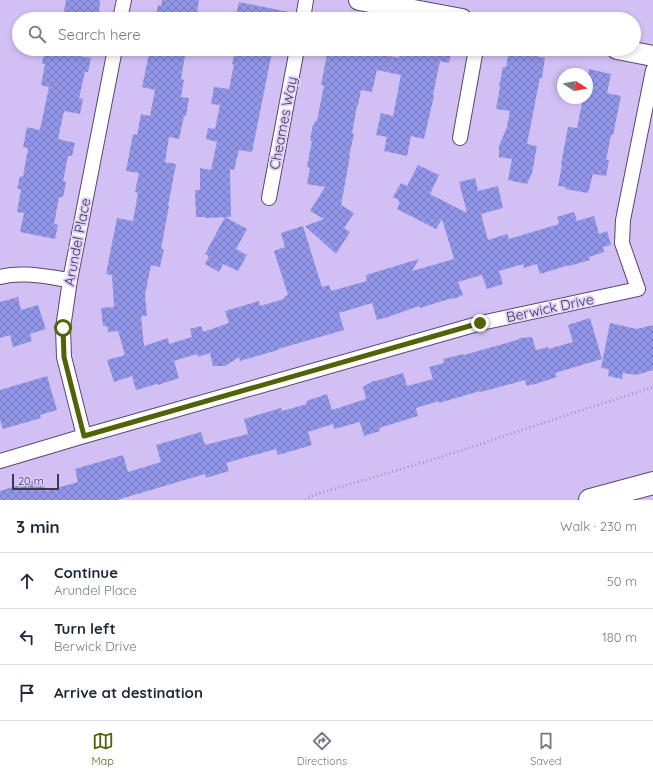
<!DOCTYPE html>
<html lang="en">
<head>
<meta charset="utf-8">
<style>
  body { margin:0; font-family:Quicksand,sans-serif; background:#f6f6f7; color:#1f2937 }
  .compass { position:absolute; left:557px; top:68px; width:36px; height:36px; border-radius:50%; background:#fff; box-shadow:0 2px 6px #0003; rotate:101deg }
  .scale { position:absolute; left:12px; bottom:10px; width:47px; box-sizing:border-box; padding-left:4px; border:2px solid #3e364b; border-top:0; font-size:11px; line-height:14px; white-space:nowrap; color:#3e364b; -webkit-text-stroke:3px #ded0f9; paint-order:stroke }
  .stop { position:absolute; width:12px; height:12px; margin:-9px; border:3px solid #516207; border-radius:50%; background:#fff }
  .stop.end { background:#516207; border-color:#fff; box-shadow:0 1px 4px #0008 }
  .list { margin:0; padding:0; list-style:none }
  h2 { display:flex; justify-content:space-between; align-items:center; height:52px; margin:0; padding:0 16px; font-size:17px }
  h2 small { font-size:13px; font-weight:400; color:#747a83 }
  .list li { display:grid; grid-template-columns:26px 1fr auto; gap:12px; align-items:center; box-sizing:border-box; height:56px; padding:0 16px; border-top:1px solid #e0e1e3 }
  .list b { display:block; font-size:15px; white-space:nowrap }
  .list p { margin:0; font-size:13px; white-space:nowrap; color:#747a83 }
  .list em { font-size:13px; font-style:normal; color:#747a83 }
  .icon { flex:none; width:22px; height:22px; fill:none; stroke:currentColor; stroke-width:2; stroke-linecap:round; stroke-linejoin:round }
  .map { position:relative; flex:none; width:653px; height:500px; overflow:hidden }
  .search { position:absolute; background:#fff; box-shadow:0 2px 6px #0003; left:12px; right:12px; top:12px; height:44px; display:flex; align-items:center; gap:10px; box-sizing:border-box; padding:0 14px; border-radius:22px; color:#747a83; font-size:15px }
  .sheet { height:220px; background:#fff }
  nav { display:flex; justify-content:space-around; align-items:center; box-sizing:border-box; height:56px; border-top:1px solid #e0e1e3; background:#fff; font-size:11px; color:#747a83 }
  nav a { display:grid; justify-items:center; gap:2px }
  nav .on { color:#516207 }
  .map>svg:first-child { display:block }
  .building { fill:url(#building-cross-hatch) }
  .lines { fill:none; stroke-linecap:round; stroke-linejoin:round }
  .street-casing { stroke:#584773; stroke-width:16 }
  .secondary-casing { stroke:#584773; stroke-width:22 }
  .highway-casing { stroke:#584773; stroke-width:24 }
  .path { stroke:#9e90b9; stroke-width:2.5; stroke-dasharray:1 3; stroke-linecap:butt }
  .street { stroke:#fff; stroke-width:14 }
  .secondary { stroke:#fff; stroke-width:20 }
  .highway { stroke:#fff; stroke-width:22 }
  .route { stroke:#516207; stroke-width:5 }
  .labels { text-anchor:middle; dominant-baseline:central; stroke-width:4; stroke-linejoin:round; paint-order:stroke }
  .street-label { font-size:14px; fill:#3e364b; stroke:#ded0f9 }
</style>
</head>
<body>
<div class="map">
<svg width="653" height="500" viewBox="0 0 653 500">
  <defs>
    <pattern id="building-cross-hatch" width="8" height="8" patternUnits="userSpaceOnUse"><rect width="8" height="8" fill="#9296e9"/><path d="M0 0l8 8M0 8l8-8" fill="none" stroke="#797bbf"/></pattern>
  </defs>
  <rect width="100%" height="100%" fill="#d2c0f4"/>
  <path class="building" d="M 66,0 L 100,0 L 99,16 L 64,12 Z
    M 162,0 L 199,0 L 196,19 L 155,19 L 158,5 L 161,6 Z
    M 239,2 L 294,13 L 293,19 L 235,19 Z
    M 45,49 L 76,49 L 76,50 L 78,50 L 77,56 L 91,58 L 88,72 L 85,72 L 79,98 L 83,99 L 80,114 L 64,111 L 58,139 L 75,143 L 72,156 L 68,156 L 63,181 L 66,182 L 63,197 L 59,197 L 54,224 L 58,225 L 55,239 L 20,232 L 24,213 L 17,212 L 21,189 L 17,189 L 20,176 L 23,177 L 28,148 L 23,147 L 27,127 L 40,130 L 49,87 L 41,85 L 45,64 L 42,64 Z
    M 150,49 L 163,51 L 164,49 L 186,49 L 181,79 L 184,80 L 181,97 L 189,98 L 186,116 L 184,116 L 179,139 L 169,137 L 165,162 L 176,164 L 168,206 L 169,206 L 161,249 L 164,249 L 160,267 L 151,265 L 145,295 L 147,316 L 141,316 L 144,346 L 168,338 L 169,344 L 192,337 L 190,329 L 201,326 L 203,332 L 229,323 L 225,311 L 259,301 L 260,306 L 284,299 L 284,297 L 288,295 L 274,251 L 285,247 L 281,233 L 303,226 L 322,287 L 329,285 L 331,291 L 367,281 L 366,275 L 419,259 L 412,271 L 454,259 L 442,219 L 436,229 L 397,209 L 400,202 L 398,201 L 399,200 L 393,197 L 401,183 L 407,186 L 418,165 L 439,175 L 430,194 L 467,213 L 459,182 L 475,178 L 478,191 L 498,186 L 503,208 L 481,214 L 488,240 L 507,234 L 509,239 L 559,224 L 557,217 L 574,212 L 577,221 L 594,216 L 599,234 L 607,231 L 611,245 L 603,247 L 604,252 L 589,257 L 590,260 L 569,266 L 569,265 L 540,274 L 537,264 L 524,268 L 523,264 L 499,271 L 503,284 L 487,289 L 482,275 L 458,282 L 463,295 L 456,298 L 449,299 L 420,308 L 419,306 L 388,317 L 377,320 L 372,303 L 339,313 L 344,330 L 278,349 L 278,350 L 240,361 L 239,357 L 225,366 L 213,366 L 210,353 L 198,357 L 197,354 L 174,361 L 179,378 L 158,385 L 157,384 L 136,390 L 132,376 L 114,382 L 107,360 L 125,355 L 118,331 L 108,332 L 107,326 L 103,326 L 101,308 L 114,307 L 112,275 L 106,274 L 117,218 L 133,221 L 138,193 L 135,192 L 139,173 L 126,171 L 133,134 L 137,135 L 141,114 L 150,116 L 155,90 L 142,87 Z
    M 237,49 L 259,49 L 272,52 L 252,152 L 239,150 L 234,170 L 230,169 L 231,217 L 206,218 L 205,217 L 196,217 L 195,190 L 200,190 L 200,168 L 211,170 L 217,142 L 206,139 L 208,128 L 215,129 L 220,105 L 211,104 L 214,87 L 229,89 L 234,65 L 232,64 L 234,56 L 236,54 Z
    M 328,49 L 374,49 L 373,53 L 399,58 L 400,49 L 452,49 L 449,63 L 440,61 L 433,95 L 434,96 L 424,139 L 411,136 L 407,156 L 384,151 L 387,137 L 376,135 L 381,113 L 393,116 L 401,75 L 377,70 L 372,92 L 361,90 L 358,106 L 357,106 L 352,133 L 354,134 L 349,156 L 350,156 L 341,205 L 354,213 L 344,228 L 350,232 L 336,254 L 305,226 L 324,219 L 310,211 L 325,187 L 307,184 L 310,168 L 307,167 L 312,141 L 310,141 L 313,125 L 314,125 L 315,121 L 317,121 L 324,85 L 321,85 Z
    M 509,51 L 545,58 L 542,78 L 540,78 L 527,144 L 537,146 L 532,173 L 527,184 L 508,180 L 512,159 L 499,157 L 499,146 L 507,127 L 510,111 L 496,109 L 500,87 L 499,87 L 503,67 L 506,67 Z
    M 589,69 L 611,74 L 607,93 L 621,96 L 613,135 L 611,135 L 606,160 L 609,160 L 606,176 L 593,174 L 588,193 L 565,189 L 566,187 L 558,186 L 562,165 L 561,164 L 568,127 L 577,128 L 583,98 L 587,98 L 587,80 Z
    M 225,217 L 247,229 L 236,249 L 247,255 L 238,271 L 223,264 L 219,272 L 205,264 L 209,256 L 205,254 Z
    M 18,297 L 21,310 L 38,305 L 46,329 L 30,334 L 32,341 L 13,347 L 10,335 L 0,338 L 0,302 Z
    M 590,318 L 602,359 L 555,373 L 557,377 L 532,385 L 532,384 L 527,386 L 525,380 L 481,392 L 480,391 L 439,403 L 439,401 L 416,408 L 418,416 L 379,428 L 380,431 L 364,436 L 360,422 L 334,429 L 333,424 L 308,432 L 312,445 L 278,455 L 276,449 L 226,463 L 229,471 L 206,478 L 205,474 L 117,500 L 0,500 L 0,491 L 42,478 L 46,491 L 78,482 L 75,469 L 123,455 L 128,472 L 161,462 L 156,445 L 201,432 L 205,445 L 248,434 L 244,419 L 281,408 L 282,411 L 307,404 L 306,401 L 327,394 L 332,410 L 366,399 L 363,387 L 373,381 L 376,381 L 403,373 L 407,386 L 433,379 L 429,367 L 444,363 L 443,359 L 464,354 L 464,355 L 517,340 L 520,338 L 532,337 L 536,350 L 548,347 L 548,349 L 573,342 L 568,325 Z
    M 610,323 L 637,329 L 653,325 L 653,370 L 636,375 L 623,373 L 622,379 L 608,376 L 609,369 L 601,368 Z
    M 47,376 L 57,410 L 40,415 L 41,418 L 3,429 L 0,420 L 0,390 Z"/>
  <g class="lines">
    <defs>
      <path id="street" d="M 120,19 L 124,0
        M 303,19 L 306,0
        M 460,138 L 476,49
        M 269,198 L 297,49
        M 0,277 C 23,271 47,277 70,280
        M 84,436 L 64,357 L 63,328 L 70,280 L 115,49
        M 0,461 L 84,436 L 481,323 L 638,289 L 622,243 L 623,220 L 653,70"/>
      <path id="secondary" d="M 359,0 L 462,19
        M 617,49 L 653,56"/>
      <path id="highway" d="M 590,500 L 653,483"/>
    </defs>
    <use href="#street" class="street-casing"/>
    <use href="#secondary" class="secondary-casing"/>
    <use href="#highway" class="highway-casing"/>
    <path class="path" d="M 305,500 L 314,495 L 435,459 L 567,415 L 653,387"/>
    <use href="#street" class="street"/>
    <use href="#secondary" class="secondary"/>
    <use href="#highway" class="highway"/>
  </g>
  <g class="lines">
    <path class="route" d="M 63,328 L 64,357 L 84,436 L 480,323"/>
  </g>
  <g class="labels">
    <g class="street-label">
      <text transform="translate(283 123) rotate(-79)">Cheames Way</text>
      <text transform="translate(77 242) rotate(-79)">Arundel Place</text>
      <text transform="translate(550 308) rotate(-12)">Berwick Drive</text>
    </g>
  </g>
</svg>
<svg class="compass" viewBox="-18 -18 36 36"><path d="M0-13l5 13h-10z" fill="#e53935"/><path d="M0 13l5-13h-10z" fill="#747a83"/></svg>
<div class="scale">20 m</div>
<div class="stop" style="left:63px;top:328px"></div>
<div class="stop end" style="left:480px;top:323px"></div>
<div class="search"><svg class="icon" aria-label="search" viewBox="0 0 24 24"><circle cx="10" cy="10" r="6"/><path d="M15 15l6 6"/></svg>Search here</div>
</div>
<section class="sheet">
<h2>3 min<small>Walk · 230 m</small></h2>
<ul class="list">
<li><svg class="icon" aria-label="ahead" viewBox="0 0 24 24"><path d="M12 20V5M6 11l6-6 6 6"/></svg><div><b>Continue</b><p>Arundel Place</p></div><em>50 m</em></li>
<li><svg class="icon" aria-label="left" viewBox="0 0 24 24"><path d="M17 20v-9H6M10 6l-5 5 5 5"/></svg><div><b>Turn left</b><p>Berwick Drive</p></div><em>180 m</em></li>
<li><svg class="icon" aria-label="arrive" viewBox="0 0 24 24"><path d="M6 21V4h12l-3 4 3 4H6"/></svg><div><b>Arrive at destination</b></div></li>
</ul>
</section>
<nav>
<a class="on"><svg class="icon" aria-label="map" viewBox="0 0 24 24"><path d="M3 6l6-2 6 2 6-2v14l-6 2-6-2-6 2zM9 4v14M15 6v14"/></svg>Map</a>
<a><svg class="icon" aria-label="directions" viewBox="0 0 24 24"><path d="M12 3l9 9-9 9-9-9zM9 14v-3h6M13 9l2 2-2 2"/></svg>Directions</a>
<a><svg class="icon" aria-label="saved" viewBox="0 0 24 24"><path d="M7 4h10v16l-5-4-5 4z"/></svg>Saved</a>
</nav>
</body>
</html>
